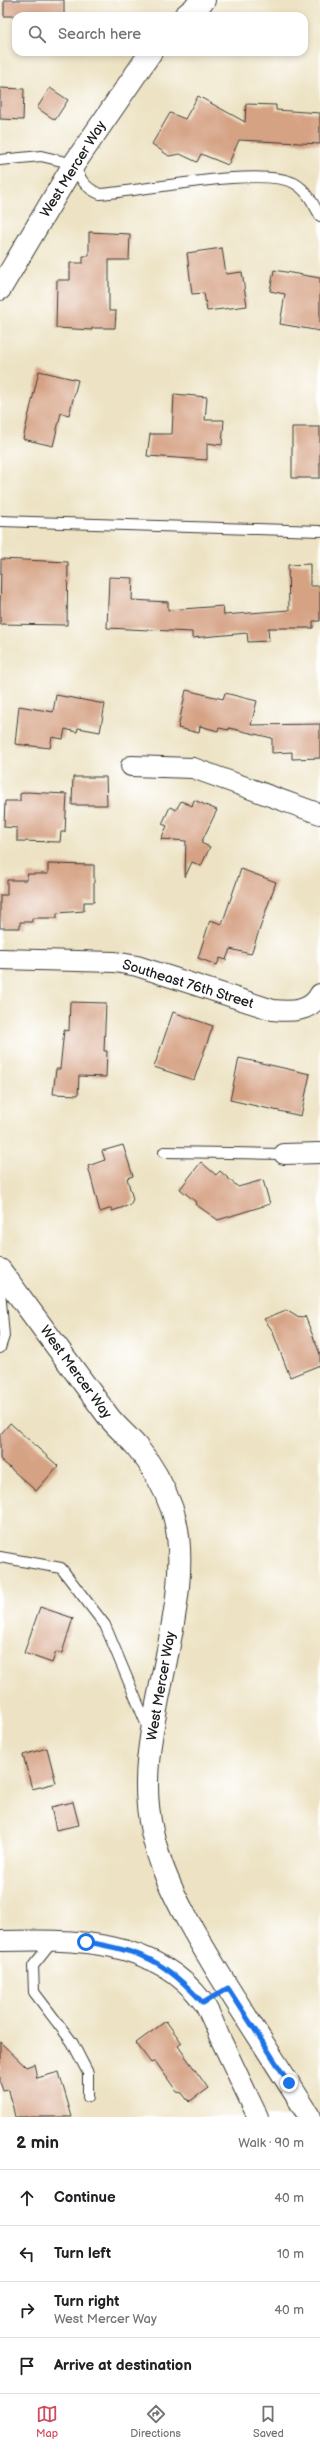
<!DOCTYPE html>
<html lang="en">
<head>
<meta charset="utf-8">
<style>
  body { margin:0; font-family:"Balsamiq Sans",sans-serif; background:#f6f6f6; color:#202124 }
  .stop { position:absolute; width:12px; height:12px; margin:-9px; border:3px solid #1a73e8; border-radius:50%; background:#fff }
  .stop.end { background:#1a73e8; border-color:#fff; box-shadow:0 1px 4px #0008 }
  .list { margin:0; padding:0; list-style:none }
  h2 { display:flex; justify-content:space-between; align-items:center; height:52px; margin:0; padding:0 16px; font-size:17px }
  h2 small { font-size:13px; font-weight:400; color:#757577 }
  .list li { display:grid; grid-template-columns:26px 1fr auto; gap:12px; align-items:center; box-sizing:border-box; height:56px; padding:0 16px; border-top:1px solid #e0e0e0 }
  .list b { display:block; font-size:15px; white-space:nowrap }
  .list p { margin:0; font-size:13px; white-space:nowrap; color:#757577 }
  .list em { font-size:13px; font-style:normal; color:#757577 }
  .icon { flex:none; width:22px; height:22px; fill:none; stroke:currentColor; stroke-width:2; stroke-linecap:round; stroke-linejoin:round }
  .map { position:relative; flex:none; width:320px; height:2117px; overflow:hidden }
  .search { position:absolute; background:#fff; box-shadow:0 2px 6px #0003; left:12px; right:12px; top:12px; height:44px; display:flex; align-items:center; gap:10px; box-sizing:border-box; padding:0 14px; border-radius:12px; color:#757577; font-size:15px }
  .sheet { height:276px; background:#fff }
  nav { display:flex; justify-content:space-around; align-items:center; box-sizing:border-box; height:56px; border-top:1px solid #e0e0e0; background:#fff; font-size:11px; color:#757577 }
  nav a { display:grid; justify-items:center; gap:2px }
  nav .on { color:#d1495b }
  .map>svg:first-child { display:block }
  .building { fill:#d6a284 }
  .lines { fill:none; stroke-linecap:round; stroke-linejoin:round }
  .service-casing { stroke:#3b3a35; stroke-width:12 }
  .minor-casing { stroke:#3b3a35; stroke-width:22 }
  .tertiary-casing { stroke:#3b3a35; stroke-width:24 }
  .service { stroke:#fff; stroke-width:10 }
  .minor { stroke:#fff; stroke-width:20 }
  .tertiary { stroke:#fff; stroke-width:22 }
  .route { stroke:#1a73e8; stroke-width:5 }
  .labels { text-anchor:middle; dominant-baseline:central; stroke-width:3.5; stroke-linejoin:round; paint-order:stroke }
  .street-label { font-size:14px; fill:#1c1c1c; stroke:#fff }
</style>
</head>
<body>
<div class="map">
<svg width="320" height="2117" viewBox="0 0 320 2117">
  <rect width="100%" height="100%" fill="#fff"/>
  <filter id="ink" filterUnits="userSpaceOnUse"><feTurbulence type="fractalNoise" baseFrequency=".025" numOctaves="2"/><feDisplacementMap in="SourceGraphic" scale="8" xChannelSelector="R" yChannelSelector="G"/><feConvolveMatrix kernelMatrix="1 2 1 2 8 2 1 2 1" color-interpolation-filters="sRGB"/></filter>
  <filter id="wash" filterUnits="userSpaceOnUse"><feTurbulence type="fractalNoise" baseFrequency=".012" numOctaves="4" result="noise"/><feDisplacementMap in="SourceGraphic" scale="16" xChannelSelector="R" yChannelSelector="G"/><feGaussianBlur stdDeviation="0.9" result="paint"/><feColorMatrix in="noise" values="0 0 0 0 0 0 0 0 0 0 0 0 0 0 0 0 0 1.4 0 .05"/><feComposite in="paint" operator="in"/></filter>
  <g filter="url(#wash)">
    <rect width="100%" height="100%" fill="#ede3c4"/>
    <g id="blocks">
      <path class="building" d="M 4,0 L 64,0 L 64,16 L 4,16 Z
        M 0,88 L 24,89 L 23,120 L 0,119 Z
        M 50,88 L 68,100 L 55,120 L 37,108 Z
        M 198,96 L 245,122 L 246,104 L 276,105 L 276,110 L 320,113 L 320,144 L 239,140 L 228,165 L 201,154 L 197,162 L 180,154 L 169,156 L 152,144 L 170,113 L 185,119 Z
        M 89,232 L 130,234 L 129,260 L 109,260 L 109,311 L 116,311 L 115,328 L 92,328 L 92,330 L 56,328 L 57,280 L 70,280 L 70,263 L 83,263 L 83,256 L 89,256 Z
        M 222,248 L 226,274 L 242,272 L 247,306 L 207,311 L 204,293 L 192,294 L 187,253 Z
        M 274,270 L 320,278 L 320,331 L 280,324 L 285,294 L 270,291 Z
        M 39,371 L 78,380 L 69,415 L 61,413 L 53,446 L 23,439 Z
        M 174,394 L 207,397 L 205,420 L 224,420 L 222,445 L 207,443 L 207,460 L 147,456 L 150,434 L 172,434 Z
        M 292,427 L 320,427 L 320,478 L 292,478 Z
        M 1,559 L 68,562 L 67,625 L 0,624 Z
        M 310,564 L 310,586 L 320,586 L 320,621 L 313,621 L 313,628 L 268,628 L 269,641 L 248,642 L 247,633 L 192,638 L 192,632 L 107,628 L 109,577 L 133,578 L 132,600 L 168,602 L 168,610 L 223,606 L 224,615 L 289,610 L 288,565 Z
        M 186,690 L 223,699 L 225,693 L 257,701 L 251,725 L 320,724 L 320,758 L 292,759 L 292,752 L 272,753 L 272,738 L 229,728 L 229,730 L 219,728 L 218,731 L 200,726 L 199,733 L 178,728 Z
        M 56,695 L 105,704 L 100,732 L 78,728 L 77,732 L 65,729 L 63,739 L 52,737 L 50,748 L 15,744 L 19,706 L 53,712 Z
        M 73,777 L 106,777 L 107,805 L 72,805 Z
        M 26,792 L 67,794 L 65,832 L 61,832 L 60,842 L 17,841 L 17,828 L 4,827 L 5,801 L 20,801 L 20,794 Z
        M 194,800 L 217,810 L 201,843 L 210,847 L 201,866 L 192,862 L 185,877 L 186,841 L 161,839 L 167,826 L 162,824 L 170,807 L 176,810 L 181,801 L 192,806 Z
        M 48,864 L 94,865 L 94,902 L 84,902 L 84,911 L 57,913 L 57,918 L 32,918 L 32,922 L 20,922 L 20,928 L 0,928 L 0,895 L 7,895 L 7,880 L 27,880 L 27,874 L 48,874 Z
        M 241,869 L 276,882 L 251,954 L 230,949 L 226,960 L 220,958 L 217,965 L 198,958 L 210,920 L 222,924 Z
        M 70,1002 L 106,1003 L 104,1051 L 107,1051 L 106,1077 L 79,1076 L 78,1095 L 53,1094 L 56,1069 L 60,1069 L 64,1030 L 69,1031 Z
        M 173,1012 L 213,1026 L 194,1080 L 154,1067 Z
        M 239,1058 L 310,1074 L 301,1116 L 230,1100 Z
        M 123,1145 L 133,1176 L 127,1178 L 133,1199 L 130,1205 L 112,1211 L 112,1208 L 100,1212 L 88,1166 L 105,1160 L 102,1151 Z
        M 201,1162 L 216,1175 L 220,1171 L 238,1187 L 263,1180 L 270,1204 L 218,1220 L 195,1204 L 196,1202 L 180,1189 Z
        M 286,1310 L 299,1318 L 305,1316 L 320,1354 L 320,1365 L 290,1377 L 272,1330 L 264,1319 Z
        M 10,1423 L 58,1466 L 36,1491 L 0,1459 L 0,1435 Z
        M 40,1607 L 73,1618 L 62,1653 L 56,1652 L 52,1663 L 24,1653 Z
        M 47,1748 L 56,1783 L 32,1789 L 23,1755 Z
        M 73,1802 L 79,1825 L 56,1830 L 51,1807 Z
        M 166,2021 L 182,2043 L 178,2046 L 208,2088 L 189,2102 L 182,2093 L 177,2092 L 155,2061 L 151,2063 L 136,2043 Z
        M 0,2042 L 26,2067 L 34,2064 L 37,2078 L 59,2072 L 72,2117 L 15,2117 L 9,2090 L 3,2091 L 0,2082 Z"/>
    </g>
  </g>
  <g filter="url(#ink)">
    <use href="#blocks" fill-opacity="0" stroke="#3b3a35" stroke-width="1"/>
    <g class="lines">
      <defs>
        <path id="service" d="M 0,160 L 41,156 L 74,164 C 80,179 85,188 100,194 C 143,191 260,166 294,183 C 307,190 313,203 320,216
          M 0,521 L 320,531
          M 164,1152 L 284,1154
          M 0,1290 L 4,1336 L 0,1348
          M 0,1557 L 61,1568 L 105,1625 L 148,1728
          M 53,1941 L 33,1966 L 34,1992 L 72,2042 L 88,2073 L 88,2097"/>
        <path id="minor" d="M 131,766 L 193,768 L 320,814
          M 0,959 L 115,962 L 137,966 L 273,1010 C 291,1012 311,1012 320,994
          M 284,1154 L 320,1153
          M 0,1941 C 72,1939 155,1938 203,2002 C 210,2012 215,2026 220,2038 C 233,2064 245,2091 258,2117"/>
        <path id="tertiary" d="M 185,16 L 204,0
          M 0,289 L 74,164 L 151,52
          M 0,1270 C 36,1318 72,1367 108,1416 C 116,1427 128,1436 137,1447 C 152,1465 164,1487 172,1509 C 198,1585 147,1702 147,1783 C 146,1855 182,1912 218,1972 C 248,2021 280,2069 310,2117"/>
      </defs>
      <use href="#service" class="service-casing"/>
      <use href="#minor" class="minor-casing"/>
      <use href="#tertiary" class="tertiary-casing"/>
      <use href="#service" class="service"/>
      <use href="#minor" class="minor"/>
      <use href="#tertiary" class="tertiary"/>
    </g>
  </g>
  <g class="lines" filter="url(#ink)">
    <path class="route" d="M 86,1942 C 142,1951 165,1961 203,2003 L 228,1988 L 289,2083"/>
  </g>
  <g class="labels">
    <g class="street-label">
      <text transform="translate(73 169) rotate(-58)">West Mercer Way</text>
      <text transform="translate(188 984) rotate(17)">Southeast 76th Street</text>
      <text transform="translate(76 1372) rotate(54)">West Mercer Way</text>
      <text transform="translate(161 1686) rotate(-80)">West Mercer Way</text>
    </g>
  </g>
</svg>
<div class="stop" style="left:86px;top:1942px"></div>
<div class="stop end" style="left:289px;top:2083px"></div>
<div class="search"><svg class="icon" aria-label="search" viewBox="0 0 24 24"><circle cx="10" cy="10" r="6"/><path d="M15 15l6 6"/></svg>Search here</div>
</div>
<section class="sheet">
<h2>2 min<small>Walk · 90 m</small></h2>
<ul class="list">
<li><svg class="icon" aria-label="ahead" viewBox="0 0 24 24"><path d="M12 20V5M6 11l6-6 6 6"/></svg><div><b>Continue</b></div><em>40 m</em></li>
<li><svg class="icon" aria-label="left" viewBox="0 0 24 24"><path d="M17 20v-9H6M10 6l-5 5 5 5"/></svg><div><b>Turn left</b></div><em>10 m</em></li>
<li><svg class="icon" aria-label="right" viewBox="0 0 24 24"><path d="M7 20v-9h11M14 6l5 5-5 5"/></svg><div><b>Turn right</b><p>West Mercer Way</p></div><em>40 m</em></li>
<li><svg class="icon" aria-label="arrive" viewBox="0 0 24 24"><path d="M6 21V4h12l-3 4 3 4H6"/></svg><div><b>Arrive at destination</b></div></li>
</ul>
</section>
<nav>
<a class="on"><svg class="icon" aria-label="map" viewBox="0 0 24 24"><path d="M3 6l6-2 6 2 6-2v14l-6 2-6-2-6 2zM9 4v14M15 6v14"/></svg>Map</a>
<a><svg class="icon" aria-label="directions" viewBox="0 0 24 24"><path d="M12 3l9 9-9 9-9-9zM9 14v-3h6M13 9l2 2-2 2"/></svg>Directions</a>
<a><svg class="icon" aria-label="saved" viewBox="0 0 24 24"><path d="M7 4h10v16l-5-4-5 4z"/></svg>Saved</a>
</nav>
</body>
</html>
